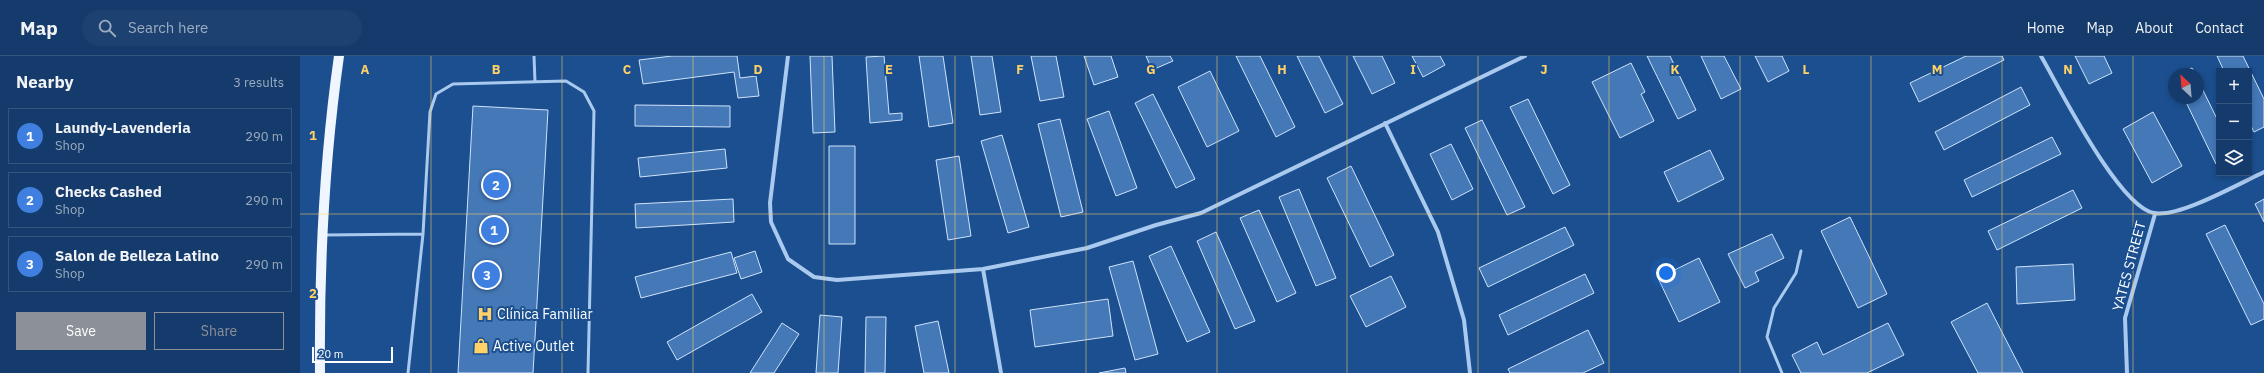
<!DOCTYPE html>
<html lang="en">
<head>
<meta charset="utf-8">
<style>
  body { margin:0; font-family:"IBM Plex Sans",sans-serif; background:#1d4271; color:#f1f3f6 }
  .controls { position:absolute; right:12px; top:12px; display:grid; overflow:hidden; border-radius:0px; box-shadow:0 2px 6px #0003 }
  .controls button { width:36px; height:36px; display:grid; place-items:center; padding:0; border:0; border-bottom:1px solid #33557e; background:#143b6b; color:#f1f3f6; font:20px sans-serif }
  .compass { position:absolute; left:1868px; top:12px; width:36px; height:36px; border-radius:50%; background:#143b6b; box-shadow:0 2px 6px #0003; rotate:334deg }
  .scale { position:absolute; left:12px; bottom:10px; width:81px; box-sizing:border-box; padding-left:4px; border:2px solid #fff; border-top:0; font-size:11px; line-height:14px; white-space:nowrap; color:#fff; -webkit-text-stroke:3px #1b4f8f; paint-order:stroke }
  .you { position:absolute; left:1366px; top:217px; width:14px; height:14px; margin:-10px; border:3px solid #fff; border-radius:50%; background:#1a73e8; box-shadow:0 0 0 6px #1a73e833 }
  .badge { display:grid; place-items:center; width:26px; height:26px; border-radius:50%; background:#8c9099; color:#fff; font-size:13px; font-weight:700 }
  .pin { position:absolute; translate:-50% -50%; border:2px solid #fff; box-shadow:0 1px 4px #0006 }
  .list { margin:0; padding:0; list-style:none }
  h2 { display:flex; justify-content:space-between; align-items:center; height:52px; margin:0; padding:0 16px; font-size:17px }
  h2 small { font-size:13px; font-weight:400; color:#9dadc1 }
  .list li { display:grid; grid-template-columns:26px 1fr auto; gap:12px; align-items:center; box-sizing:border-box; height:56px; margin:0 8px 8px; padding:0 8px; border:1px solid #33557e; border-radius:0px }
  .list b { display:block; font-size:15px; white-space:nowrap }
  .list p { margin:0; font-size:13px; white-space:nowrap; color:#9dadc1 }
  .list em { font-size:13px; font-style:normal; color:#9dadc1 }
  .actions { display:flex; gap:8px; padding:12px 16px }
  .actions a { flex:1; padding:9px 0; border:1px solid #8c9099; border-radius:0px; text-align:center; font-size:14px; color:#8c9099 }
  .actions .main { background:#8c9099; color:#fff }
  .icon { flex:none; width:22px; height:22px; fill:none; stroke:currentColor; stroke-width:2; stroke-linecap:round; stroke-linejoin:round }
  .map { position:relative; flex:none; width:1964px; height:317px; overflow:hidden }
  header { display:flex; align-items:center; gap:24px; box-sizing:border-box; height:56px; padding:0 20px; background:#143b6b; border-bottom:1px solid #33557e }
  header strong { font-size:19px }
  nav { display:flex; gap:22px; margin-inline-start:auto; font-size:14px }
  .search { width:280px; height:36px; background:#1d4271; display:flex; align-items:center; gap:10px; box-sizing:border-box; padding:0 14px; border-radius:22px; color:#9dadc1; font-size:15px }
  main { display:flex }
  aside { flex:1; background:#143b6b }
  .map>svg:first-child { display:block }
  .building { fill:#4478b7; stroke:#cfe3fa }
  .lines { fill:none; stroke-linecap:round; stroke-linejoin:round }
  .service { stroke:#a9c9ee; stroke-width:3 }
  .minor { stroke:#a9c9ee; stroke-width:4 }
  .primary { stroke:#f0f6ff; stroke-width:10 }
  .grid { fill:none; stroke:#ffd166; stroke-width:1; stroke-opacity:0.55 }
  .labels { text-anchor:middle; dominant-baseline:central; stroke-width:4; stroke-linejoin:round; paint-order:stroke }
  .street-label { font-size:14px; fill:#fff; stroke:#1b4f8f }
  .poi-label { font-size:14px; fill:#fff; stroke:#1b4f8f; text-anchor:start }
  .grid-label { font-size:13px; text-anchor:middle; font-weight:bold; fill:#ffd166; stroke:#1b4f8f; stroke-width:4; stroke-linejoin:round; paint-order:stroke }
</style>
</head>
<body>
<header>
<strong>Map</strong>
<div class="search"><svg class="icon" aria-label="search" viewBox="0 0 24 24"><circle cx="10" cy="10" r="6"/><path d="M15 15l6 6"/></svg>Search here</div>
<nav><a>Home</a><a>Map</a><a>About</a><a>Contact</a></nav>
</header>
<main>
<aside>
<h2>Nearby<small>3 results</small></h2>
<ul class="list">
<li><span class="badge" style="background:#3f7fe0">1</span><div><b>Laundy-Lavenderia</b><p>Shop</p></div><em>290 m</em></li>
<li><span class="badge" style="background:#3f7fe0">2</span><div><b>Checks Cashed</b><p>Shop</p></div><em>290 m</em></li>
<li><span class="badge" style="background:#3f7fe0">3</span><div><b>Salon de Belleza Latino</b><p>Shop</p></div><em>290 m</em></li>
</ul>
<div class="actions"><a class="main">Save</a><a>Share</a></div>
</aside>
<div class="map">
<svg width="1964" height="317" viewBox="0 0 1964 317">
  <rect width="100%" height="100%" fill="#1b4f8f"/>
  <path class="building" d="M 372,0 L 437,0 L 440,22 L 456,20 L 459,40 L 438,42 L 434,16 L 343,28 L 339,4 Z
    M 510,0 L 532,0 L 535,76 L 513,77 Z
    M 584,0 L 589,58 L 602,57 L 602,64 L 570,67 L 566,1 Z
    M 619,0 L 643,0 L 653,67 L 629,71 Z
    M 671,0 L 692,0 L 701,56 L 680,59 Z
    M 731,0 L 756,0 L 764,41 L 740,45 Z
    M 784,0 L 811,0 L 818,21 L 794,29 Z
    M 846,0 L 870,0 L 873,5 L 852,14 Z
    M 936,0 L 960,0 L 995,71 L 976,81 Z
    M 997,0 L 1019,0 L 1043,48 L 1025,57 Z
    M 1053,0 L 1082,0 L 1095,27 L 1072,38 Z
    M 1112,0 L 1140,0 L 1145,9 L 1123,21 Z
    M 1347,0 L 1370,0 L 1396,54 L 1378,63 Z
    M 1401,0 L 1424,0 L 1441,33 L 1421,43 Z
    M 1455,0 L 1482,0 L 1489,15 L 1468,26 Z
    M 1666,0 L 1702,0 L 1704,4 L 1619,46 L 1610,27 Z
    M 1775,0 L 1804,0 L 1812,17 L 1789,28 Z
    M 1917,0 L 1943,0 L 1964,43 L 1964,71 L 1954,76 L 1949,66 L 1949,15 L 1924,15 Z
    M 1331,7 L 1345,36 L 1341,38 L 1354,65 L 1320,82 L 1292,26 Z
    M 1892,12 L 1895,18 L 1879,18 Z
    M 910,15 L 939,75 L 907,91 L 878,31 Z
    M 1898,24 L 1919,67 L 1919,107 L 1916,108 L 1884,42 L 1898,42 Z
    M 1721,31 L 1730,49 L 1644,94 L 1635,76 Z
    M 853,38 L 895,123 L 876,132 L 835,47 Z
    M 1228,43 L 1270,129 L 1253,138 L 1210,51 Z
    M 335,49 L 430,50 L 430,71 L 335,70 Z
    M 173,50 L 248,54 L 233,317 L 158,317 Z
    M 809,55 L 837,132 L 816,140 L 787,63 Z
    M 1853,56 L 1882,110 L 1852,127 L 1823,73 Z
    M 760,63 L 783,156 L 761,161 L 738,68 Z
    M 1182,64 L 1225,151 L 1207,159 L 1165,72 Z
    M 702,79 L 729,171 L 708,177 L 681,85 Z
    M 1752,81 L 1761,98 L 1672,141 L 1664,124 Z
    M 1151,88 L 1173,133 L 1152,144 L 1130,98 Z
    M 529,90 L 555,90 L 555,188 L 529,188 Z
    M 425,93 L 427,112 L 340,121 L 338,102 Z
    M 1410,94 L 1424,123 L 1378,146 L 1364,116 Z
    M 659,100 L 671,180 L 648,184 L 636,104 Z
    M 1051,110 L 1094,199 L 1070,211 L 1027,122 Z
    M 999,133 L 1036,222 L 1016,230 L 979,141 Z
    M 1773,134 L 1782,152 L 1697,194 L 1688,175 Z
    M 433,143 L 434,166 L 336,172 L 335,148 Z
    M 1964,143 L 1964,166 L 1955,148 Z
    M 959,154 L 996,237 L 977,246 L 940,162 Z
    M 1550,161 L 1587,238 L 1558,252 L 1521,175 Z
    M 1925,169 L 1964,248 L 1964,263 L 1951,269 L 1906,178 Z
    M 1265,171 L 1274,189 L 1188,231 L 1179,212 Z
    M 916,176 L 955,265 L 935,273 L 897,185 Z
    M 1472,178 L 1484,202 L 1455,216 L 1459,225 L 1445,232 L 1428,198 Z
    M 871,190 L 910,276 L 887,286 L 849,200 Z
    M 455,195 L 462,216 L 441,223 L 434,202 Z
    M 431,196 L 437,217 L 341,242 L 335,221 Z
    M 1399,202 L 1420,246 L 1379,266 L 1358,222 Z
    M 833,205 L 858,298 L 835,304 L 809,211 Z
    M 1773,208 L 1775,244 L 1717,248 L 1716,211 Z
    M 1285,218 L 1294,237 L 1208,279 L 1199,259 Z
    M 1091,220 L 1106,251 L 1066,271 L 1050,240 Z
    M 452,238 L 462,256 L 377,304 L 367,286 Z
    M 808,243 L 813,280 L 735,291 L 730,254 Z
    M 1687,247 L 1723,317 L 1678,317 L 1651,266 Z
    M 520,259 L 542,261 L 538,317 L 516,317 Z
    M 566,261 L 586,261 L 585,317 L 565,317 Z
    M 638,265 L 649,317 L 624,317 L 615,270 Z
    M 482,267 L 499,278 L 474,317 L 450,317 Z
    M 1588,267 L 1604,299 L 1567,317 L 1501,317 L 1492,299 L 1517,286 L 1523,299 Z
    M 1288,274 L 1304,307 L 1283,317 L 1210,317 L 1208,313 Z
    M 825,312 L 826,317 L 799,317 Z"/>
  <g class="lines">
    <path class="service" d="M 234,0 L 235,26
      M 24,179 L 123,178
      M 108,317 L 123,178 L 130,56 L 136,38 L 153,28 L 266,25 L 284,36 L 294,55 L 288,317
      M 1482,317 L 1467,281 L 1474,252 L 1496,217 L 1501,195"/>
    <path class="minor" d="M 488,0 L 470,147 L 471,166 L 488,203 L 514,221 L 537,224 L 683,213 L 787,192 L 856,169 L 901,157 L 1225,0
      M 1741,0 C 1760,33 1819,151 1854,157 C 1879,162 1940,127 1964,116
      M 1085,67 L 1138,176 L 1164,264 L 1170,317
      M 683,213 L 701,317
      M 1827,317 L 1825,262 L 1855,158"/>
    <path class="primary" d="M 20,317 C 19,211 24,105 39,0"/>
  </g>
  <path class="grid" d="M 131,0 L 131,317M 262,0 L 262,317M 393,0 L 393,317M 524,0 L 524,317M 655,0 L 655,317M 786,0 L 786,317M 917,0 L 917,317M 1047,0 L 1047,317M 1178,0 L 1178,317M 1309,0 L 1309,317M 1440,0 L 1440,317M 1571,0 L 1571,317M 1702,0 L 1702,317M 1833,0 L 1833,317M 0,158 L 1964,158"/>
  <defs>
    <symbol id="hospital-bare" viewBox="-9 -9 18 18"><path d="M-5-5h3v3.5h4V-5h3V5h-3V1.5h-4V5h-3Z" fill="#ffd166" stroke="#1b4f8f" stroke-width="2.5" paint-order="stroke"/></symbol>
    <symbol id="shop-bare" viewBox="-9 -9 18 18"><path d="M-5-2.5h2.3a2.7 3.5 0 0 1 5.4 0H5L5.5 6h-11ZM-1.5-2.5h3a1.5 2.3 0 0 0-3 0Z" fill="#ffd166" stroke="#1b4f8f" stroke-width="2.5" paint-order="stroke"/></symbol>
  </defs>
  <g fill-rule="evenodd">
    <use href="#hospital-bare" x="174" y="247" width="22" height="22"/>
    <use href="#shop-bare" x="170" y="279" width="22" height="22"/>
  </g>
  <g class="labels">
    <g class="street-label">
      <text transform="translate(1829 210) rotate(-75)">YATES STREET</text>
    </g>
    <g class="poi-label">
      <text x="197" y="258">Clínica Familiar</text>
      <text x="193" y="290">Active Outlet</text>
    </g>
  </g>
  <g class="grid-label">
    <text x="65" y="18">A</text>
    <text x="196" y="18">B</text>
    <text x="327" y="18">C</text>
    <text x="458" y="18">D</text>
    <text x="589" y="18">E</text>
    <text x="720" y="18">F</text>
    <text x="851" y="18">G</text>
    <text x="982" y="18">H</text>
    <text x="1113" y="18">I</text>
    <text x="1244" y="18">J</text>
    <text x="1375" y="18">K</text>
    <text x="1506" y="18">L</text>
    <text x="1637" y="18">M</text>
    <text x="1768" y="18">N</text>
    <text x="13" y="84">1</text>
    <text x="13" y="242">2</text>
  </g>
</svg>
<div class="controls">
<button>+</button>
<button>−</button>
<button><svg class="icon" aria-label="layers" viewBox="0 0 24 24"><path d="M12 4l9 5-9 5-9-5zM3 14l9 5 9-5"/></svg></button>
</div>
<svg class="compass" viewBox="-18 -18 36 36"><path d="M0-13l5 13h-10z" fill="#e53935"/><path d="M0 13l5-13h-10z" fill="#9dadc1"/></svg>
<div class="scale">20 m</div>
<div class="you"></div>
<div class="pin badge" style="left:194px;top:174px;background:#3f7fe0">1</div>
<div class="pin badge" style="left:196px;top:129px;background:#3f7fe0">2</div>
<div class="pin badge" style="left:187px;top:219px;background:#3f7fe0">3</div>
</div>
</main>
</body>
</html>
